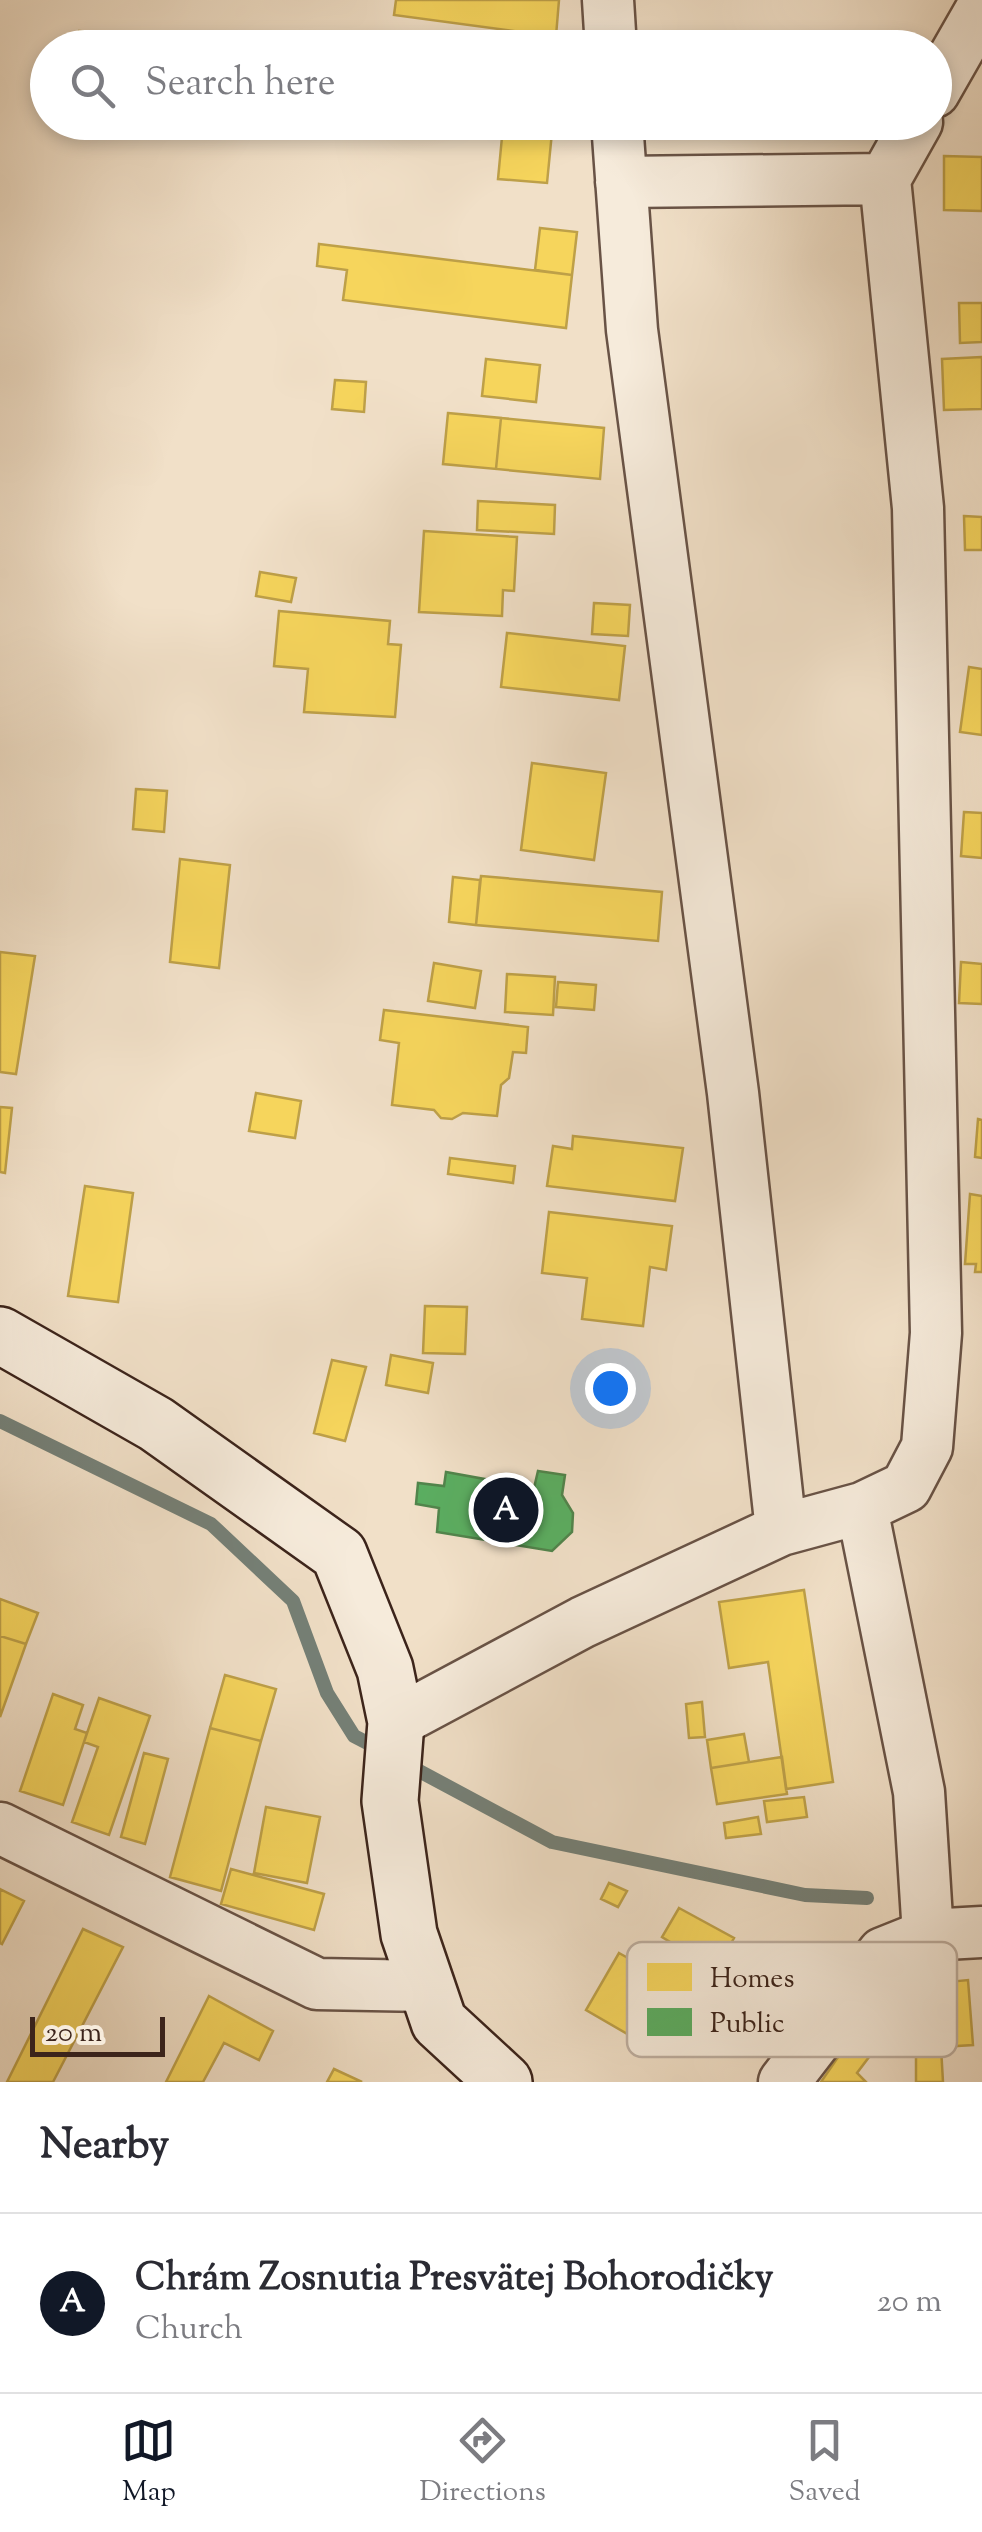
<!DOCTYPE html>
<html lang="en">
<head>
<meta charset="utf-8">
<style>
  body { margin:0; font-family:"Sorts Mill Goudy",serif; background:#f2f2f3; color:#2b2b33 }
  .scale { position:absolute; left:30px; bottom:25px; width:135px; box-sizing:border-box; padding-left:10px; border:5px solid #3c241b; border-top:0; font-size:28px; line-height:35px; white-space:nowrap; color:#3c241b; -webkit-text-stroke:8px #f6ebdb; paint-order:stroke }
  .you { position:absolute; left:610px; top:1388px; width:35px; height:35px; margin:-25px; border:8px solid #fff; border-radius:50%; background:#1a73e8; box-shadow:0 0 0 15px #1a73e833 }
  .badge { display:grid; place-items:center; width:65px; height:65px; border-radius:50%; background:#111827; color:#fff; font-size:32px; font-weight:700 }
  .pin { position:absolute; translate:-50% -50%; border:5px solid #fff; box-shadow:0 2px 10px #0006 }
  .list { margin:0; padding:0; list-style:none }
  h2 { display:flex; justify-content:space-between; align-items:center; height:130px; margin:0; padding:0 40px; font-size:42px }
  h2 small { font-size:32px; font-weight:400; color:#7c7c81 }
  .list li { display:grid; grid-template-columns:65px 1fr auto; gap:30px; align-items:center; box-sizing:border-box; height:180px; padding:0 40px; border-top:2px solid #e1e1e2 }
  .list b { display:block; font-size:38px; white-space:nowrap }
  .list p { margin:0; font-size:32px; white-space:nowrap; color:#7c7c81 }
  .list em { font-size:32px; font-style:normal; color:#7c7c81 }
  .icon { flex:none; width:55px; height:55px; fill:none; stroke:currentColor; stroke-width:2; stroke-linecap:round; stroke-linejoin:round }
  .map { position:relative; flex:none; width:982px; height:2082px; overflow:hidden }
  .search { position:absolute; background:#fff; box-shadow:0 5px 15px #0003; left:30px; right:30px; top:30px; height:110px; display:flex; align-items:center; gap:25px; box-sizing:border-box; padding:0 35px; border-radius:55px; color:#7c7c81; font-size:38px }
  .sheet { height:310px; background:#fff }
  nav { display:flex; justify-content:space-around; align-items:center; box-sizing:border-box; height:140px; border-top:2px solid #e1e1e2; background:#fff; font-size:28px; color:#7c7c81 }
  nav a { display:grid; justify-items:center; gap:5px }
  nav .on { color:#111827 }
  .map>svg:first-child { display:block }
  .homes { fill:#f6d55c; stroke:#bea048; stroke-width:2.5 }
  .public { fill:#5aae61; stroke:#51854c; stroke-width:2.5 }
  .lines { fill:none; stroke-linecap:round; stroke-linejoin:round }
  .stream { stroke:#758077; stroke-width:14 }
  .street-casing { stroke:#695346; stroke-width:55 }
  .secondary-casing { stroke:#3c241b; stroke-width:60 }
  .street { stroke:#f6ebdb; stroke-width:50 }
  .secondary { stroke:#f6ebdb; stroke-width:55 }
  .key { fill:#f6ebdb; stroke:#beafa1; stroke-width:2.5 }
  .key-label { font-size:28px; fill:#3c241b }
</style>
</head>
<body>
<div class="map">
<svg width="982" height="2082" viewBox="0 0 982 2082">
  <rect width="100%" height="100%" fill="#f1e0c8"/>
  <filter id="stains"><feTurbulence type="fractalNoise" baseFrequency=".002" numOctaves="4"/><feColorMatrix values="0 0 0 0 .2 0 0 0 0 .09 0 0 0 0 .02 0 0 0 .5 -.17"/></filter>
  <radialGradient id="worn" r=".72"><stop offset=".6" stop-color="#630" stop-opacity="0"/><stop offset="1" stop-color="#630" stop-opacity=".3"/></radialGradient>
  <path class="homes" d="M 396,0 L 559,0 L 555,48 L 519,48 L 521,32 L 394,15 Z
    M 79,31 L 137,36 L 136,48 L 77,48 Z
    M 553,122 L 547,183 L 498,179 L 502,137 L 349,123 Z
    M 944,156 L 982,157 L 982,211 L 944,210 Z
    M 540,228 L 577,232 L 572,275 L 535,270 Z
    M 319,244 L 572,275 L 566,328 L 343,300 L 347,270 L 317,266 Z
    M 959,303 L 982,303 L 982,342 L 960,343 Z
    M 982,357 L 982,409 L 944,410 L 942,359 Z
    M 486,359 L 540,365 L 536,402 L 482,396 Z
    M 335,380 L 366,382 L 364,412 L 332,409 Z
    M 448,413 L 501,418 L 496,469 L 443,464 Z
    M 501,418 L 604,428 L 600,479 L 496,469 Z
    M 478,501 L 555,505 L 554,534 L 477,530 Z
    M 964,516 L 982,517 L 982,550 L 965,550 Z
    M 424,531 L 517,537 L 514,591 L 503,590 L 502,616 L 419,612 Z
    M 260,572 L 296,578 L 291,602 L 256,596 Z
    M 594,603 L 630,605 L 628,636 L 592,634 Z
    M 279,611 L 390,621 L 388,644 L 401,645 L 395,717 L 304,712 L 308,669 L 274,666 Z
    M 507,633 L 625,646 L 619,700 L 501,687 Z
    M 969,667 L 982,669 L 982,735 L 960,732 Z
    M 532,763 L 606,773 L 594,860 L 521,850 Z
    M 136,789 L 167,791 L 164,832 L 133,829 Z
    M 964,812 L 982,813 L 982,858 L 961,856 Z
    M 180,859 L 230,865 L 219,968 L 170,962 Z
    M 481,876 L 662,892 L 658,941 L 476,925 Z
    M 453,877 L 480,880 L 476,925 L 449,922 Z
    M 0,952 L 35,956 L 16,1074 L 0,1072 Z
    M 961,962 L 982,964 L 982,1004 L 959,1003 Z
    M 434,963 L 481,971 L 475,1008 L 428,1001 Z
    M 507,974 L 555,977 L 553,1015 L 505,1012 Z
    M 558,982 L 596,985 L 594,1010 L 556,1007 Z
    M 384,1010 L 528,1027 L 526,1053 L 513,1052 L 509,1078 L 501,1085 L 497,1116 L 463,1113 L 452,1119 L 441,1118 L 434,1110 L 392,1105 L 399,1043 L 380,1040 Z
    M 256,1093 L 301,1101 L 295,1138 L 249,1131 Z
    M 0,1107 L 12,1108 L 5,1173 L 0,1172 Z
    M 978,1119 L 982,1120 L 982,1158 L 975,1157 Z
    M 573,1136 L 683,1148 L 675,1201 L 547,1186 L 553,1146 L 572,1149 Z
    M 450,1158 L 515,1166 L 513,1183 L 448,1174 Z
    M 85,1186 L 133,1193 L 118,1302 L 68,1296 Z
    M 970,1194 L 982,1196 L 982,1272 L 975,1272 L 976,1264 L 965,1264 Z
    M 549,1212 L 672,1226 L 666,1270 L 650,1267 L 643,1326 L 582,1319 L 587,1278 L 542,1273 Z
    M 425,1306 L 467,1307 L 465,1354 L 423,1353 Z
    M 391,1355 L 433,1363 L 428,1393 L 386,1385 Z
    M 332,1360 L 366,1367 L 345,1441 L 314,1433 Z
    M 804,1590 L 833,1782 L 786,1789 L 768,1662 L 729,1668 L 719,1602 Z
    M 0,1599 L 38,1613 L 26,1644 L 0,1636 Z
    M 0,1636 L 26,1644 L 0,1717 Z
    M 225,1675 L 276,1689 L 261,1741 L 210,1728 Z
    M 53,1694 L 83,1705 L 75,1729 L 87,1733 L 63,1805 L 20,1791 Z
    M 99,1698 L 150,1716 L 109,1835 L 72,1822 L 98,1747 L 84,1742 Z
    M 702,1702 L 705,1737 L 689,1738 L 686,1704 Z
    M 210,1728 L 261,1741 L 221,1891 L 170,1877 Z
    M 744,1734 L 749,1762 L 711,1768 L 707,1740 Z
    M 144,1753 L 168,1759 L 145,1844 L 121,1837 Z
    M 782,1757 L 787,1794 L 717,1804 L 711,1768 Z
    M 804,1797 L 807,1817 L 767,1822 L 764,1801 Z
    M 266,1807 L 320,1817 L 307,1883 L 254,1873 Z
    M 758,1817 L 761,1834 L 726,1838 L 724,1823 Z
    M 231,1869 L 324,1894 L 314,1930 L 221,1904 Z
    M 609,1883 L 627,1891 L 618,1907 L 601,1899 Z
    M 0,1889 L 24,1901 L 2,1944 L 0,1943 Z
    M 679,1908 L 734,1938 L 716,1970 L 662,1937 Z
    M 83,1929 L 123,1947 L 53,2082 L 7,2082 Z
    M 619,1953 L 690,1993 L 667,2028 L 663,2025 L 648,2046 L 586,2010 Z
    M 968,1980 L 973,2045 L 941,2047 L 943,2082 L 916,2082 L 916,2048 L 906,1986 Z
    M 209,1996 L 273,2031 L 259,2060 L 224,2043 L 203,2082 L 166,2082 Z
    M 847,2044 L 869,2057 L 857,2073 L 866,2082 L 821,2082 Z
    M 334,2069 L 362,2082 L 327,2082 Z"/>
  <path class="public" d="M 538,1471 L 565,1475 L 562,1495 L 573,1513 L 572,1532 L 552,1551 L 437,1532 L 439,1508 L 416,1504 L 418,1483 L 444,1486 L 446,1472 L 534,1488 Z"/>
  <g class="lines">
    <path class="stream" d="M 0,1421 L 211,1524 L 293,1601 L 327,1693 L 354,1736 L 383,1751
      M 406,1764 L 552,1842 L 805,1895 L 867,1898"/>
    <defs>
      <path id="street" d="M 608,0 L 611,48
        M 934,92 L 982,8
        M 617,122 L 632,330 L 733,1093 L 781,1530
        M 621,182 L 885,179
        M 862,1508 L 919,1792 L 928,1935
        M 396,1722 L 583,1622 L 781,1530 L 862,1508 L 906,1487 L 927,1447 L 936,1333 L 918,508 L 885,179 L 917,122
        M 0,1828 L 317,1984 L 427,1986
        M 784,2082 L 883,1953 L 928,1935 L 982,1932"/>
      <path id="secondary" d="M 0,1335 L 156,1424 L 339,1554 L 385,1669 L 396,1722 L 390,1801 L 409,1934 L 439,2022 L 504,2082"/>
    </defs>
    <use href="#street" class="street-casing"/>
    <use href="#secondary" class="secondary-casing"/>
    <use href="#street" class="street"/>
    <use href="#secondary" class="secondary"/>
  </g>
  <rect x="627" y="1942" width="330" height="115" rx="15" class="key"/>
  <rect x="647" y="1963" width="45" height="28" fill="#f6d55c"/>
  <rect x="647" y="2008" width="45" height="28" fill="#5aae61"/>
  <g class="key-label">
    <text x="710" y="1987">Homes</text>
    <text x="710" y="2032">Public</text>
  </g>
  <rect width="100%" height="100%" filter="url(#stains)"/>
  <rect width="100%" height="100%" fill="url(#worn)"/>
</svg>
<div class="scale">20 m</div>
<div class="you"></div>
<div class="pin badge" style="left:506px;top:1510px">A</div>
<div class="search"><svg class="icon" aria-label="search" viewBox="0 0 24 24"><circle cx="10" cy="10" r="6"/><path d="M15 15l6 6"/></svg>Search here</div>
</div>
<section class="sheet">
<h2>Nearby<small></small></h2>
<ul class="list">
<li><span class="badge">A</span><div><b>Chrám Zosnutia Presvätej Bohorodičky</b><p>Church</p></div><em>20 m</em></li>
</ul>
</section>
<nav>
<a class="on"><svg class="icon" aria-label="map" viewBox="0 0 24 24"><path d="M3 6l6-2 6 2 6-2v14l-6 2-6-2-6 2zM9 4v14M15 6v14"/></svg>Map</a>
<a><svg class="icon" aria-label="directions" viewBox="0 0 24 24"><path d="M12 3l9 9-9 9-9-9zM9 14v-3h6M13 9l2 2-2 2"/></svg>Directions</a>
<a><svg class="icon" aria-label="saved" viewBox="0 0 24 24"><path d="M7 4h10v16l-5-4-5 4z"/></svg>Saved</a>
</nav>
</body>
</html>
